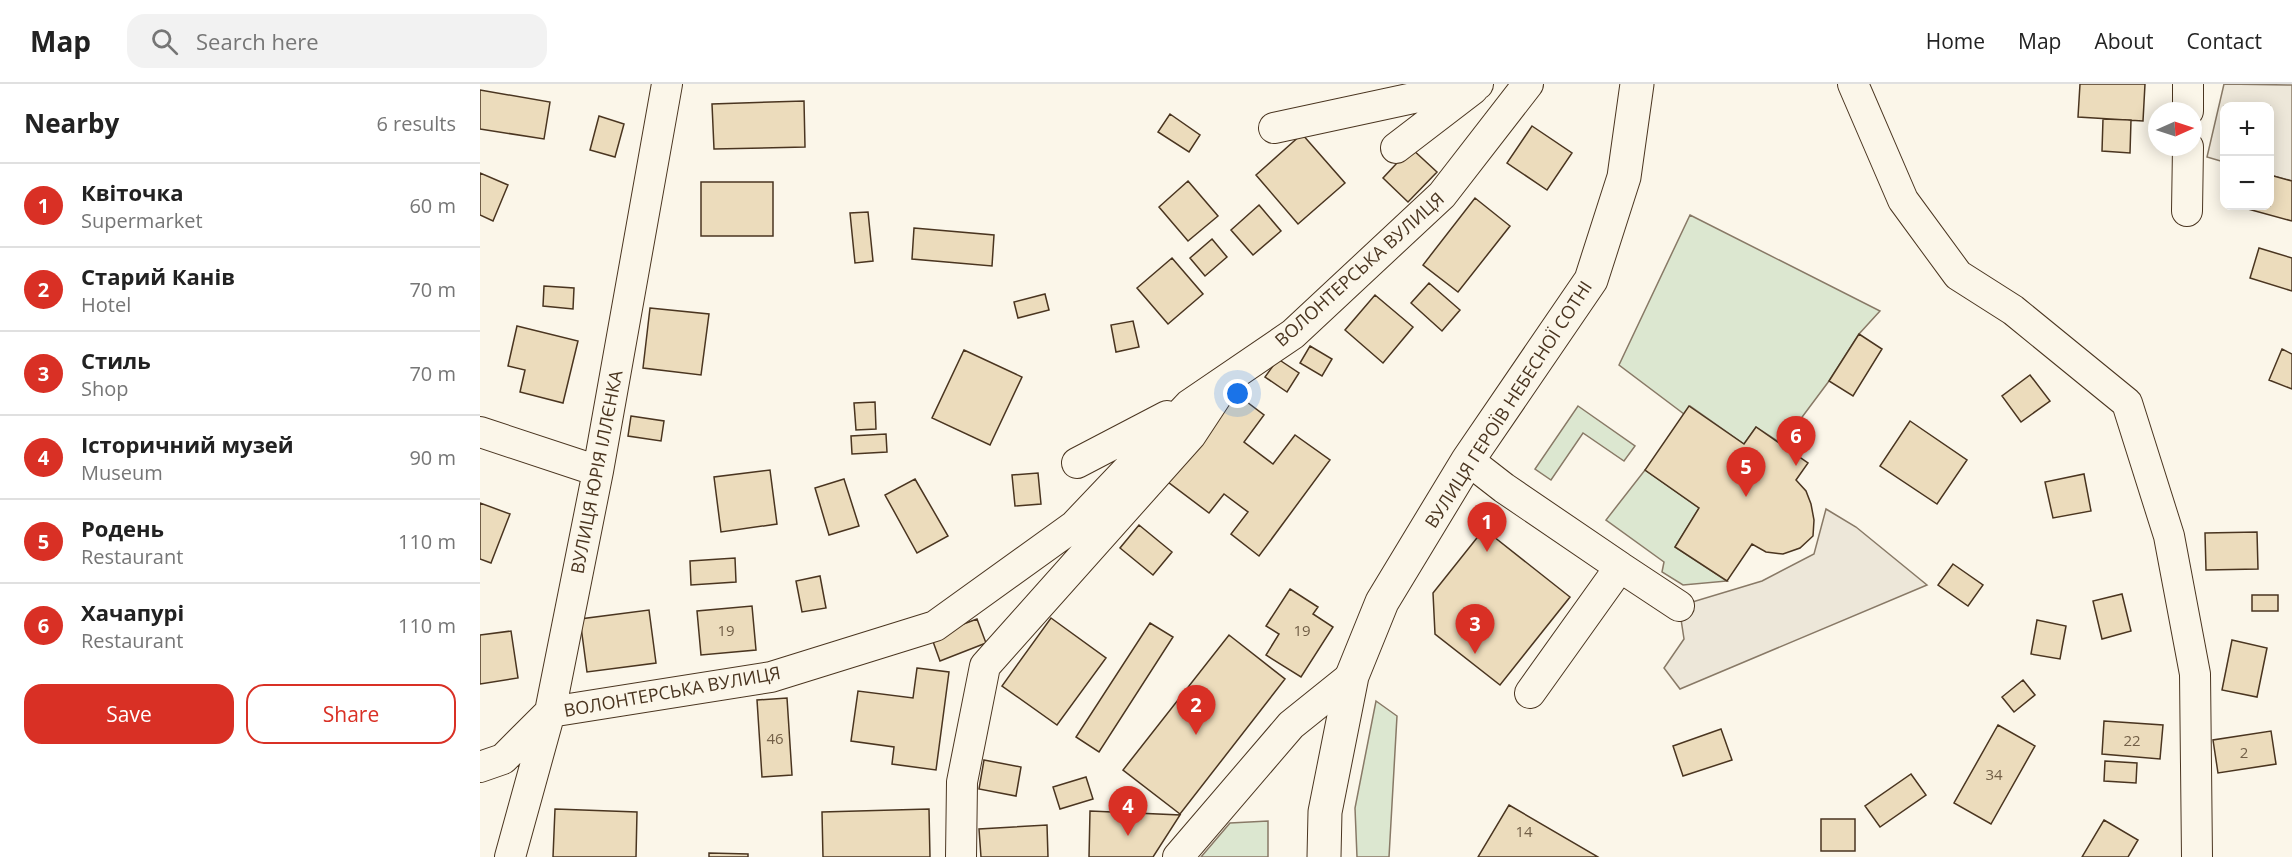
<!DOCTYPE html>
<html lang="en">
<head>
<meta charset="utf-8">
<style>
  body { margin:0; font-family:"Open Sans",sans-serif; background:#f2f2f2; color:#222 }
  .controls { position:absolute; right:18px; top:18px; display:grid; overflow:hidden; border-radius:12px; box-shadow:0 3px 15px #0003 }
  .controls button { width:54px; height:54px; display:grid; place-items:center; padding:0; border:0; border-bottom:2px solid #e0e0e0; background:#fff; color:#222; font:30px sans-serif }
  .compass { position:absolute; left:1668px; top:18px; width:54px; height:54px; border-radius:50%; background:#fff; box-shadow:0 3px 15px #0003; rotate:87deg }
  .you { position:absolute; left:758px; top:310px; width:21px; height:21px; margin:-15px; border:4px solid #fff; border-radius:50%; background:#1a73e8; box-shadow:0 0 0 9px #1a73e833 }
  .badge { display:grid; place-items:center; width:39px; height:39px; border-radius:50%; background:#d93025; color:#fff; font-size:20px; font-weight:700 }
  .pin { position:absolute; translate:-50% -50px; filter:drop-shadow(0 2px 3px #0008) }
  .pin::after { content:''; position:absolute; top:32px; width:21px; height:18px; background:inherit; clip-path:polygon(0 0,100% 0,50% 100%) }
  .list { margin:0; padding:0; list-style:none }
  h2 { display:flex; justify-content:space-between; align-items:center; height:78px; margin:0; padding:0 24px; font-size:26px }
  h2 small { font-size:20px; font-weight:400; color:#767676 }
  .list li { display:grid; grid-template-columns:39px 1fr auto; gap:18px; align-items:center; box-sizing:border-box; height:84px; padding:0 24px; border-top:2px solid #e0e0e0 }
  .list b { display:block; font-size:22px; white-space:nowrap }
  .list p { margin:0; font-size:20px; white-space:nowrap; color:#767676 }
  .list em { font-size:20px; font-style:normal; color:#767676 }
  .actions { display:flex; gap:12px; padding:18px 24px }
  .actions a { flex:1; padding:14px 0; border:2px solid #d93025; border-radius:18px; text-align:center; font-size:21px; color:#d93025 }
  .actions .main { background:#d93025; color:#fff }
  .icon { flex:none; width:33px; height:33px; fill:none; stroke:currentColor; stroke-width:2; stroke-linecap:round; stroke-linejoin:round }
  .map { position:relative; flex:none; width:1812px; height:773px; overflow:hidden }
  header { display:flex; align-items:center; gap:36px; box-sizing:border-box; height:84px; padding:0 30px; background:#fff; border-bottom:2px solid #e0e0e0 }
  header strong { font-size:28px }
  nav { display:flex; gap:33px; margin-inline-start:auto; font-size:21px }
  .search { width:420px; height:54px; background:#f2f2f2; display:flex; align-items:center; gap:15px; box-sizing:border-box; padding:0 21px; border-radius:18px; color:#767676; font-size:22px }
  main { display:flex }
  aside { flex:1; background:#fff }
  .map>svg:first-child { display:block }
  .green { fill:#dce7d0; stroke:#887966; stroke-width:1.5 }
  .parking { fill:#ede7d9; stroke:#887966; stroke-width:1.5 }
  .building { fill:#ecdcbc; stroke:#4a3520; stroke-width:1.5 }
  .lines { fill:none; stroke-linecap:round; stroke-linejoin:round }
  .minor-casing { stroke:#4a3520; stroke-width:32 }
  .primary-casing { stroke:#4a3520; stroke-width:35 }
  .minor { stroke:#fbf6e9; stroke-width:30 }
  .primary { stroke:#fbf6e9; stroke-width:33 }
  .labels { text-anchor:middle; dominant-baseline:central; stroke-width:4.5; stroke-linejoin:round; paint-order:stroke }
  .number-label { font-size:15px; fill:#725f47 }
  .street-label { font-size:18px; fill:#4a3520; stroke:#fbf6e9 }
</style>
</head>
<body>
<header>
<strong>Map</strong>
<div class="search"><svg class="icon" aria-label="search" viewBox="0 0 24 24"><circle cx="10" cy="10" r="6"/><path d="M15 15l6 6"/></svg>Search here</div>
<nav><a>Home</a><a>Map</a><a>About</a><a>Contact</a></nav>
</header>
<main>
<aside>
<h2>Nearby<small>6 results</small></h2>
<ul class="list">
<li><span class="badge">1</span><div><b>Квіточка</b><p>Supermarket</p></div><em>60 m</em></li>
<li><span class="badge">2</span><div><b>Старий Канів</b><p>Hotel</p></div><em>70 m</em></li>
<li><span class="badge">3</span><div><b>Стиль</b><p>Shop</p></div><em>70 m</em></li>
<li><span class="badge">4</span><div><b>Історичний музей</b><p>Museum</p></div><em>90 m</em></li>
<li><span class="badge">5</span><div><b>Родень</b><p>Restaurant</p></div><em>110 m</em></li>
<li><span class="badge">6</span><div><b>Хачапурі</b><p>Restaurant</p></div><em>110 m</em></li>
</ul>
<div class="actions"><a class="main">Save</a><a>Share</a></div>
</aside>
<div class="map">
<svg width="1812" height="773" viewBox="0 0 1812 773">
  <rect width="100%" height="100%" fill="#fbf6e9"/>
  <path class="green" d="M 1210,131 L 1400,227 L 1379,250 L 1349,297 L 1302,360 L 1276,343 L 1264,360 L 1210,322 L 1204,330 L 1139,281 Z
    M 1098,322 L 1155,362 L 1144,377 L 1103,349 L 1071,396 L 1055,385 Z
    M 1165,386 L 1219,424 L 1195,463 L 1247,497 L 1203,501 L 1182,488 L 1184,478 L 1126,436 Z
    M 896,617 L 917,632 L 909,773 L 877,773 L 875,724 Z
    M 788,737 L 788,773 L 721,773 L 750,739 Z"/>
  <path class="parking" d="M 1744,0 L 1812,1 L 1812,97 L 1790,91 L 1790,22 L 1744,22 L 1744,78 L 1727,73 Z
    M 1346,425 L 1376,443 L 1447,501 L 1200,605 L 1184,584 L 1204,555 L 1199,522 L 1282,497 L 1334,470 Z"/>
  <path class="building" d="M 1600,0 L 1665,0 L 1663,37 L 1598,33 Z
    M 0,6 L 70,18 L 64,55 L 0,45 Z
    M 324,17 L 325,63 L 234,65 L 232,20 Z
    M 690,30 L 720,51 L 709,68 L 678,48 Z
    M 119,32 L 144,40 L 135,73 L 110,66 Z
    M 1623,35 L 1651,36 L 1650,69 L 1622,67 Z
    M 1052,42 L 1092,69 L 1067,106 L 1027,79 Z
    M 822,50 L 865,99 L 818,140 L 776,91 Z
    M 931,64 L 957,88 L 928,118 L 903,94 Z
    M 0,89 L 28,101 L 13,137 L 0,131 Z
    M 1790,91 L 1812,97 L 1812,137 L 1757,122 L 1790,122 Z
    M 708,97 L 738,132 L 708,157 L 679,123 Z
    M 221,98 L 293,98 L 293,152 L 221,152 Z
    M 995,114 L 1030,142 L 978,208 L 943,181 Z
    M 779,121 L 801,147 L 773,171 L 751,146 Z
    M 388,128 L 393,177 L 375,179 L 370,129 Z
    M 434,144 L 514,151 L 512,182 L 432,175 Z
    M 732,155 L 747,173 L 725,192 L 710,174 Z
    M 1779,164 L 1812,174 L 1812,207 L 1770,194 Z
    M 692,174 L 723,210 L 688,240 L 657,204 Z
    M 949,199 L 980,226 L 962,247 L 931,219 Z
    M 64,202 L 94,204 L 93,225 L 63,222 Z
    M 565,210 L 569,226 L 538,234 L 534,218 Z
    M 895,211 L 933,243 L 903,279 L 865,246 Z
    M 170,224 L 229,230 L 221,291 L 163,284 Z
    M 653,237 L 659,263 L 636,268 L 631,241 Z
    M 37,242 L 98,257 L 83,319 L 40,308 L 45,286 L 28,282 Z
    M 1379,250 L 1402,265 L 1373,312 L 1349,297 Z
    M 830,262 L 852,275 L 842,292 L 820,279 Z
    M 1802,265 L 1812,270 L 1812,305 L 1789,296 Z
    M 484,266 L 542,293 L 510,361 L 452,334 Z
    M 798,275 L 819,289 L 807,308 L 785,293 Z
    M 1550,291 L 1570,317 L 1541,338 L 1522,312 Z
    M 755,309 L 784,331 L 764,358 L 793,380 L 815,351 L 850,376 L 779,472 L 751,450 L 768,428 L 744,410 L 729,429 L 688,398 Z
    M 395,318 L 396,345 L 376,346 L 374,319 Z
    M 1209,322 L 1264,360 L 1276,343 L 1328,379 L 1316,396 L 1326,407 L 1331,420 L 1334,436 L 1333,452 L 1320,464 L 1303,470 L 1286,468 L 1272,460 L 1247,497 L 1195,463 L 1219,424 L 1165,386 Z
    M 151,332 L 184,337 L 181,357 L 148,352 Z
    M 1430,337 L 1487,376 L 1457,420 L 1400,382 Z
    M 406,350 L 407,368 L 372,370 L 371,352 Z
    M 290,386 L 297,440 L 241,448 L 234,393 Z
    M 558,389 L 561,420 L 535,422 L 532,391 Z
    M 1604,390 L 1611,427 L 1573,434 L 1565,398 Z
    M 364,395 L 379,442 L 349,451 L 335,404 Z
    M 435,395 L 468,452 L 437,469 L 405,411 Z
    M 0,419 L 30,430 L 11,479 L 0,475 Z
    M 659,441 L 692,468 L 673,491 L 640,464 Z
    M 1004,445 L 1090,513 L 1020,601 L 955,550 L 953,509 Z
    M 1777,448 L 1778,485 L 1726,486 L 1725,449 Z
    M 255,474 L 256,498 L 211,501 L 210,477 Z
    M 1473,480 L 1503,501 L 1488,522 L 1458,501 Z
    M 340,492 L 346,524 L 322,528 L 316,497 Z
    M 810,505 L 838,523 L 833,530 L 853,543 L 821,593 L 786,571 L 799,550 L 786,542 Z
    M 1642,510 L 1651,547 L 1622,555 L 1613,517 Z
    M 1772,511 L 1798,511 L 1798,527 L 1772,527 Z
    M 272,522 L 276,566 L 221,571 L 217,527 Z
    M 169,526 L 176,579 L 107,588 L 100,535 Z
    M 571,534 L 626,574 L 577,641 L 522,602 Z
    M 497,535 L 506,559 L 460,577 L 451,552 Z
    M 1557,536 L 1586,542 L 1580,575 L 1551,570 Z
    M 670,539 L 693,553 L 619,668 L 596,653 Z
    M 31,547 L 38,594 L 0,600 L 0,551 Z
    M 749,551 L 805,595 L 700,730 L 643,686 Z
    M 1752,556 L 1787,564 L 1777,613 L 1742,606 Z
    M 437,584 L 469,588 L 456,686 L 412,680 L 414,663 L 371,657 L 378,607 L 433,614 Z
    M 1543,596 L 1555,611 L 1534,628 L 1522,613 Z
    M 307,614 L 312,691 L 282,693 L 277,616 Z
    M 1624,637 L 1683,641 L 1680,675 L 1622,670 Z
    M 1518,641 L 1555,662 L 1511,740 L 1474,719 Z
    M 1241,645 L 1252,676 L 1203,692 L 1193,662 Z
    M 1791,647 L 1796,680 L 1738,689 L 1733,656 Z
    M 504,676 L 541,683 L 536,712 L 499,705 Z
    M 1625,677 L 1657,679 L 1656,699 L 1624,697 Z
    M 1431,690 L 1446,711 L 1400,743 L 1385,722 Z
    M 606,693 L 613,715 L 580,725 L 573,703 Z
    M 1029,721 L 1118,773 L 998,773 Z
    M 75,725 L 157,728 L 156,773 L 73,773 Z
    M 449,725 L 450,773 L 343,773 L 342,728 Z
    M 610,727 L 700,731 L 673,773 L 609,773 Z
    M 1341,735 L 1375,735 L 1375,767 L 1341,767 Z
    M 1624,736 L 1658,756 L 1648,773 L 1602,773 Z
    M 567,741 L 568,773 L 501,773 L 499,745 Z
    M 229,769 L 268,770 L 268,773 L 229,773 Z"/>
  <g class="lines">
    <defs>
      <path id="minor" d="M 1373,0 L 1423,116 L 1478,191 L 1533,226 L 1647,319 L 1689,452 L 1715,590 L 1717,773
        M 1708,27 L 1708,0
        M 794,44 L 998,0
        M 916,64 L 993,5
        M 1707,127 L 1708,63
        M 0,348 L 118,387
        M 988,376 L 1024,404 L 1140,483 L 1050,609
        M 597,379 L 687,332
        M 1140,483 L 1199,522
        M 0,683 L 23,675 L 70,628 L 291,593 L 455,542 L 594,442 L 709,321 L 813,250 L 962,111 L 1048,0
        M 30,773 L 70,628 L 118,387 L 187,0
        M 481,773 L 482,698 L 505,582 L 711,351 L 738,310
        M 698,773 L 811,641 L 872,592"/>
      <path id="primary" d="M 844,773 L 845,728 L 872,592 L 902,518 L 988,376 L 1111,196 L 1144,93 L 1157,0"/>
    </defs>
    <use href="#minor" class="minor-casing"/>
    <use href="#primary" class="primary-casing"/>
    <use href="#minor" class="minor"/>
    <use href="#primary" class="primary"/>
  </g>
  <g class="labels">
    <g class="number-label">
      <text x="246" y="546">19</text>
      <text x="822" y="546">19</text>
      <text x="295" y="654">46</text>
      <text x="1652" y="656">22</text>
      <text x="1764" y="668">2</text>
      <text x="1514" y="690">34</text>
      <text x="1044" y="747">14</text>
    </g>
    <g class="street-label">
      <text transform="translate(879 185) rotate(-42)">ВОЛОНТЕРСЬКА ВУЛИЦЯ</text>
      <text transform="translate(1028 320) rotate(-57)">ВУЛИЦЯ ГЕРОЇВ НЕБЕСНОЇ СОТНІ</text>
      <text transform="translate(116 388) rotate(-79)">ВУЛИЦЯ ЮРІЯ ІЛЛЄНКА</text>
      <text transform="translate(192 607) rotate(-10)">ВОЛОНТЕРСЬКА ВУЛИЦЯ</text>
    </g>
  </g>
</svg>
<div class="controls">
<button>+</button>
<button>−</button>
</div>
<svg class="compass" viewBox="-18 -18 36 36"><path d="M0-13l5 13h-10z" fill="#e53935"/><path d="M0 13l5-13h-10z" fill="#767676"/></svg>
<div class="you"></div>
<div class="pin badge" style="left:1007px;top:468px">1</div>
<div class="pin badge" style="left:716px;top:651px">2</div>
<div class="pin badge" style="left:995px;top:570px">3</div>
<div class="pin badge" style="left:648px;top:752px">4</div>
<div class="pin badge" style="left:1266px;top:413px">5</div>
<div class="pin badge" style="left:1316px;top:382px">6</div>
</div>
</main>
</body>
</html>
